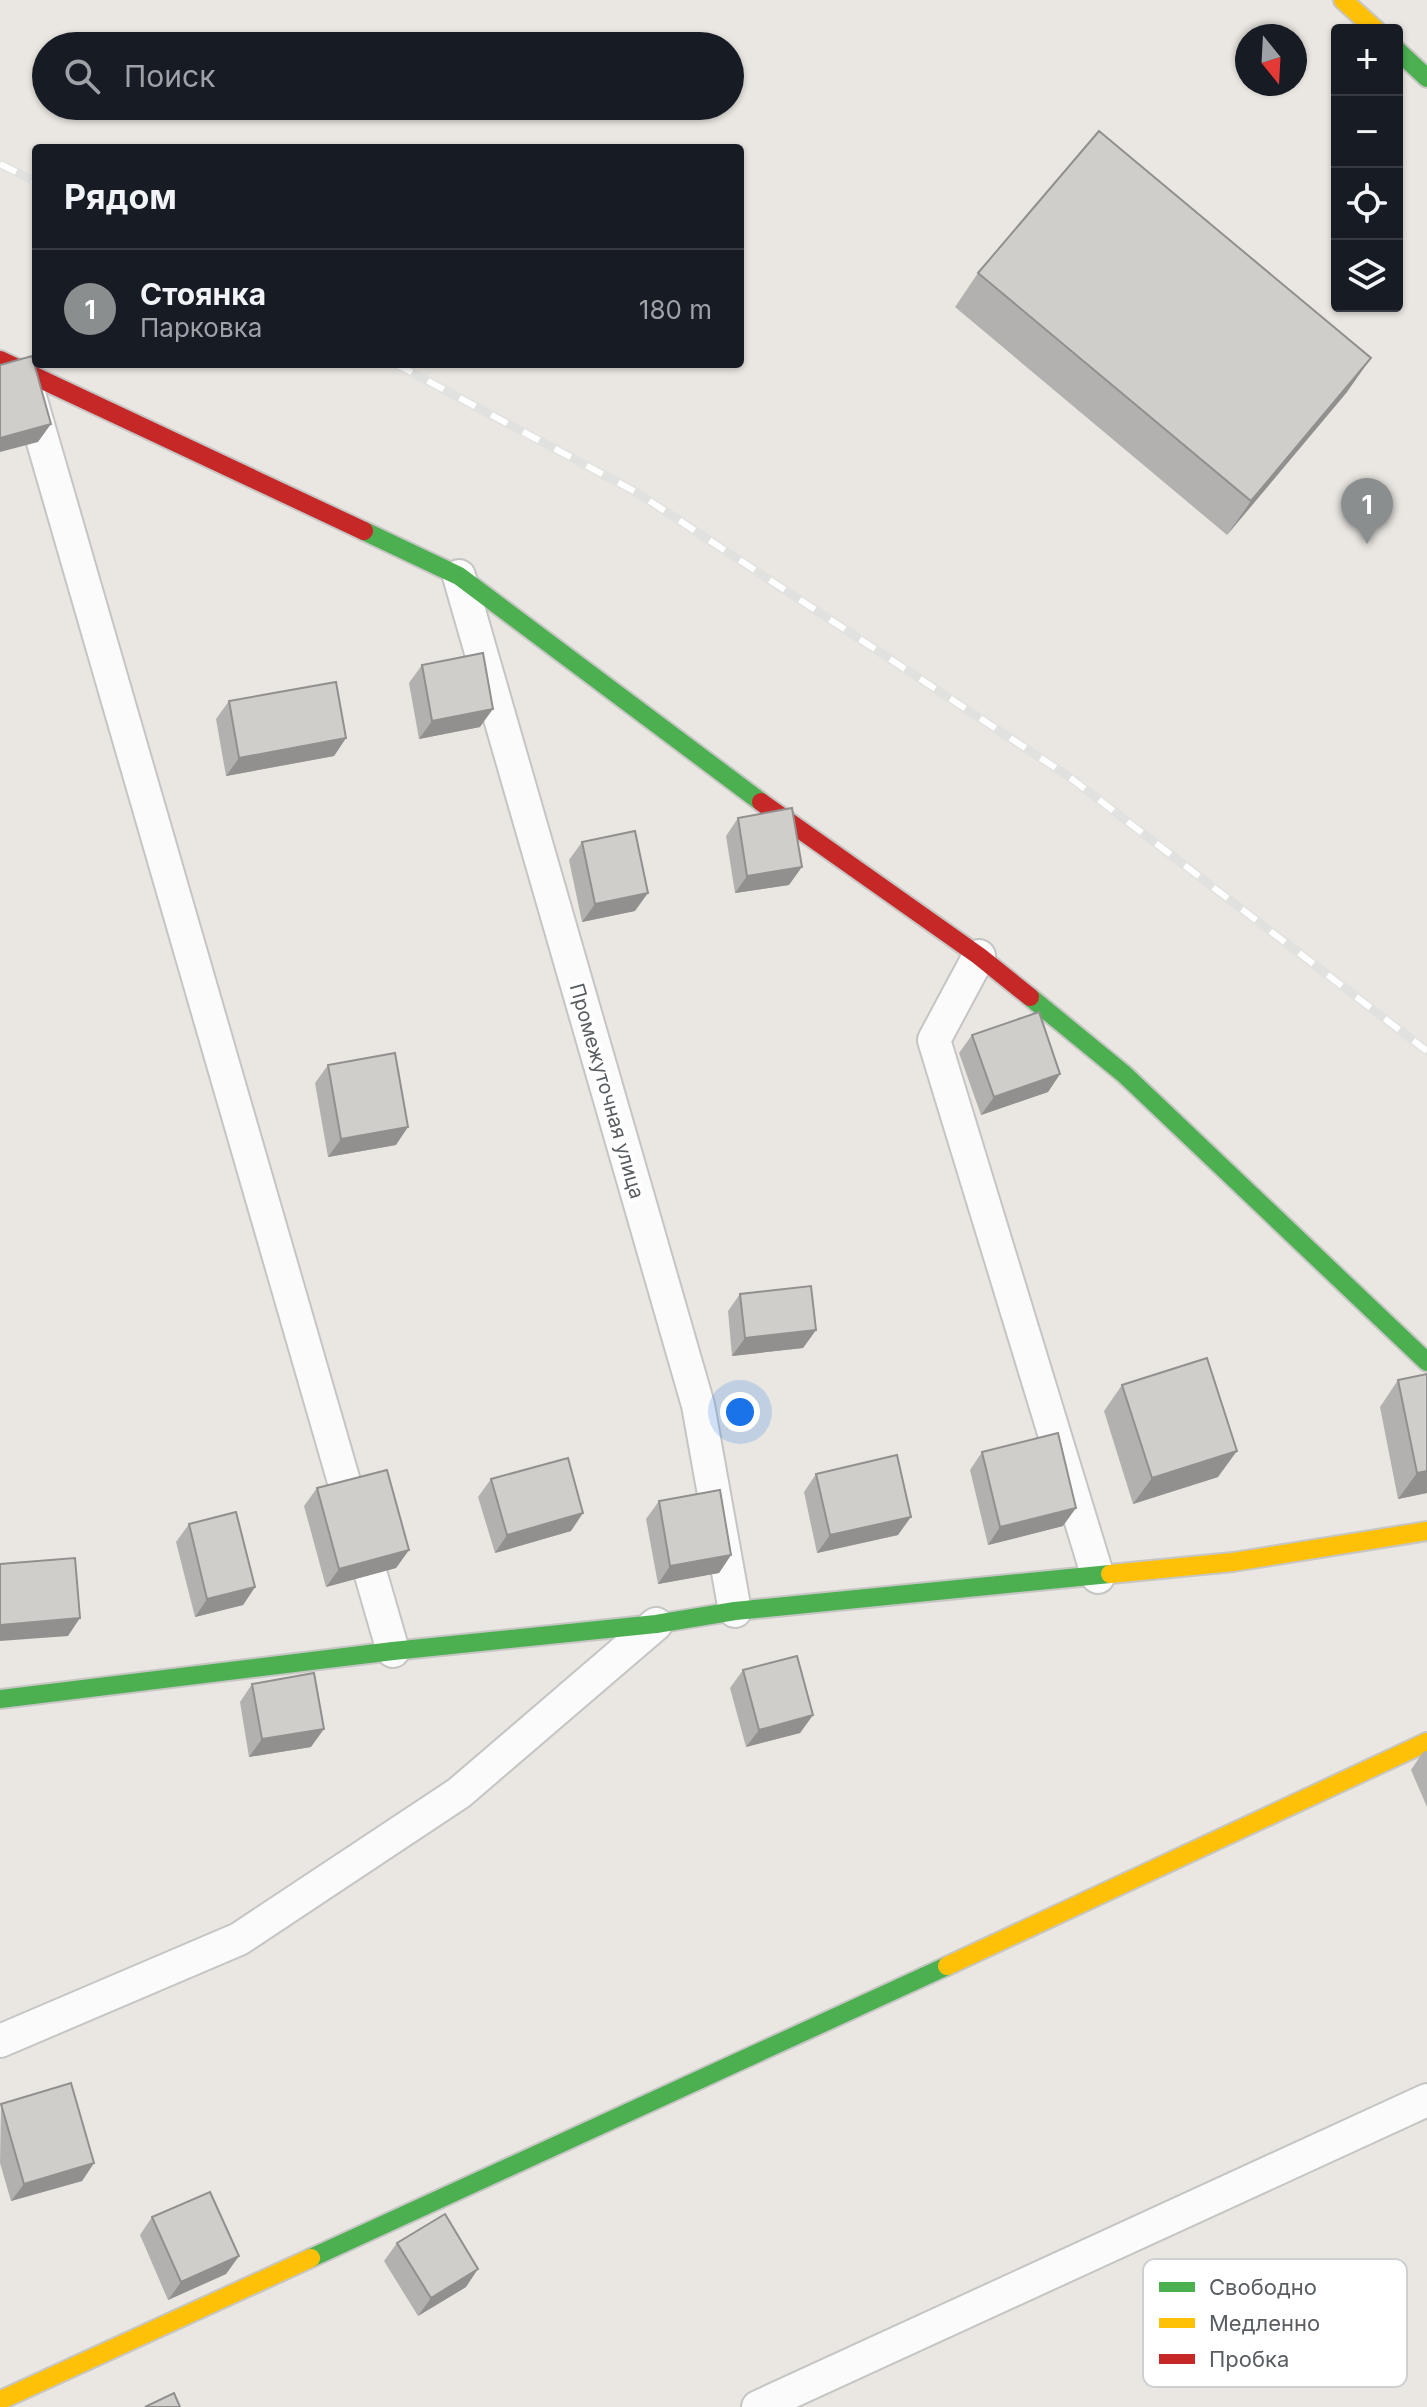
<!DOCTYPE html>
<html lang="ru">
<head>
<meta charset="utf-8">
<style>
  body { margin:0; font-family:Inter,sans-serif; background:#242831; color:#f1f3f6 }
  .controls { position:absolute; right:24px; top:24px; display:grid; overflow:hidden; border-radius:8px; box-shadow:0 2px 6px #0004 }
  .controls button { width:72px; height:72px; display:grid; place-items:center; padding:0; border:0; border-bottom:2px solid #363941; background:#171b24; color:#f1f3f6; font:40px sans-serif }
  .compass { position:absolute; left:1235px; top:24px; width:72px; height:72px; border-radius:50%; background:#171b24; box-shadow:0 2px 6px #0004; rotate:162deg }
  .you { position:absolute; left:740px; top:1412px; width:28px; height:28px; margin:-20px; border:6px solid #fff; border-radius:50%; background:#1a73e8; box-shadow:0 0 0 12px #1a73e833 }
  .badge { display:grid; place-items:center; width:52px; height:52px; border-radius:50%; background:#8b8e8f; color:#fff; font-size:26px; font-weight:700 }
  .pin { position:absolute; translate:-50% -66px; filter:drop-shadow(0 2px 4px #0008) }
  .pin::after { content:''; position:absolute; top:42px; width:28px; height:24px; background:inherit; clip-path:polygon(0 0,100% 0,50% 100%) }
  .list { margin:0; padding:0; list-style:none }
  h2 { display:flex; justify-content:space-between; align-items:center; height:104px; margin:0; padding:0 32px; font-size:34px }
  h2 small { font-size:26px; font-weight:400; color:#9ea1a6 }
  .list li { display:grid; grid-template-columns:52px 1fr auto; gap:24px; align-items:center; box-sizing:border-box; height:120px; padding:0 32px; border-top:2px solid #363941 }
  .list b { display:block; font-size:30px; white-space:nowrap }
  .list p { margin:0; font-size:26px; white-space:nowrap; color:#9ea1a6 }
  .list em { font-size:26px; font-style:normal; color:#9ea1a6 }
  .icon { flex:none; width:44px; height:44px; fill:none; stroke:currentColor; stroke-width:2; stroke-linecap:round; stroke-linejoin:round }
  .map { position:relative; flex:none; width:1427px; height:2407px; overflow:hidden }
  .search { position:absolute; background:#171b24; box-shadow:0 2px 6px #0004; left:32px; top:32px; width:712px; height:88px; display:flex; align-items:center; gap:20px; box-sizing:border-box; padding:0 28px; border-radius:44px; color:#9ea1a6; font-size:30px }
  .panel { position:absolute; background:#171b24; box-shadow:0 2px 6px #0004; left:32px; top:144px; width:712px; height:224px; border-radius:8px }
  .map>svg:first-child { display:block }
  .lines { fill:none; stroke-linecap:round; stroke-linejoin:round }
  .street-casing { stroke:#c5c5c4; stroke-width:36 }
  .fast-casing { stroke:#c6c6c5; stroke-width:22 }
  .slow-casing { stroke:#c6c6c5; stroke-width:22 }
  .jam-casing { stroke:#c6c6c5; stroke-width:22 }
  .street { stroke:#fcfbfb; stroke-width:32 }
  .fast { stroke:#4caf50; stroke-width:18 }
  .slow { stroke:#ffc107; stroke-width:18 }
  .jam { stroke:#c62828; stroke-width:18 }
  .rail-casing { stroke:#e1e1e0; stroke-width:9 }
  .rail { stroke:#fff; stroke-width:6; stroke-dasharray:18; stroke-linecap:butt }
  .wall { fill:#b3b1af }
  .shaded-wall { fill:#92908e }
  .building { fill:#d0cecb; stroke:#92908e; stroke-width:2 }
  .labels { text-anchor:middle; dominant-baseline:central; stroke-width:8; stroke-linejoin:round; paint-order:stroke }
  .street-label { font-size:20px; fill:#585e62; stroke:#fff }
  .key { fill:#fff; stroke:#cdcfd0; stroke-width:2 }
  .key-label { font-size:22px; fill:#585e62 }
</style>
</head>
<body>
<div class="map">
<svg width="1427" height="2407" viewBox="0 0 1427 2407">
  <rect width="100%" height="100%" fill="#eae7e2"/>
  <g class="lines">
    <defs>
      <path id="street" d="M 30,397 L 393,1651
        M 459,576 L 698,1405 L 735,1611
        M 979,956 L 934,1040 L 1098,1577
        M 0,2041 L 239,1939 L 459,1793 L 656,1624
        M 758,2407 L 1427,2100"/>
      <path id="fast" d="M 1397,50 L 1427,78
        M 364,531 L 459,576 L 761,802
        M 1030,997 L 1124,1074 L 1427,1362
        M 0,1699 L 393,1651 L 656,1624 L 735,1611 L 1110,1574
        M 311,2258 L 947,1966"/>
      <path id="slow" d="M 1343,0 L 1376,30
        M 1110,1574 L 1233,1562 L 1427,1531
        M 947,1966 L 1427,1742
        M 1,2400 L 311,2258"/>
      <path id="jam" d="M 0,360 L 364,531
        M 761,802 L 979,956 L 1030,997"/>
    </defs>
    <use href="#street" class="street-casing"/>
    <use href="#fast" class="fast-casing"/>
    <use href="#slow" class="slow-casing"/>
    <use href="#jam" class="jam-casing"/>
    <use href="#street" class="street"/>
    <use href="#fast" class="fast"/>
    <use href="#slow" class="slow"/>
    <use href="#jam" class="jam"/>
    <defs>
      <path id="rail" d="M 0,164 L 36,182
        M 396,364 L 636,492 L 1068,776 L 1427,1051"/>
    </defs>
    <use href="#rail" class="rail-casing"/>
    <use href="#rail" class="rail"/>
  </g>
  <path class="wall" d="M 978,273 L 1347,392 L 1227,535 L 955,307 Z
    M 422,665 L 480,727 L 419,739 L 409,683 Z
    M 229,701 L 346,738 L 334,756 L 226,776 L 216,719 Z
    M 738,818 L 789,885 L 735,893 L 726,836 Z
    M 582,842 L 635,911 L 582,922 L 569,860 Z
    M 972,1035 L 1060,1074 L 1048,1092 L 981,1115 L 959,1053 Z
    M 328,1065 L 396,1145 L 328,1157 L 315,1083 Z
    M 740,1294 L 816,1330 L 803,1348 L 732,1356 L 728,1311 Z
    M 1398,1380 L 1427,1493 L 1398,1499 L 1380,1407 Z
    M 1122,1385 L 1218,1477 L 1133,1504 L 1104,1411 Z
    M 982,1452 L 1063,1526 L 988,1545 L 970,1470 Z
    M 816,1474 L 898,1535 L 817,1553 L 804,1492 Z
    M 491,1479 L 571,1531 L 495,1553 L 478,1497 Z
    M 317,1488 L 409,1550 L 396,1568 L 326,1587 L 304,1506 Z
    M 659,1501 L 731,1555 L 719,1573 L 658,1584 L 646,1519 Z
    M 189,1524 L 255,1587 L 243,1605 L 195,1617 L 176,1542 Z
    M 743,1670 L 813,1715 L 800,1733 L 746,1747 L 730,1688 Z
    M 252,1684 L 311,1747 L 249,1757 L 240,1702 Z
    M 1427,1751 L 1427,1807 L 1411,1770 L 1423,1752 Z
    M 1,2104 L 94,2163 L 82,2181 L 11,2201 L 0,2163 Z
    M 152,2217 L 239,2256 L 226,2274 L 168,2300 L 140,2235 Z
    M 397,2243 L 466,2287 L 418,2316 L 384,2261 Z"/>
  <path class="shaded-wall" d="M 1371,358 L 1347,392 L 1227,535 L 1251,501 Z
    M 51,424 L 38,442 L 0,452 L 0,438 Z
    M 493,709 L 480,727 L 419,739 L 432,721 Z
    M 346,738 L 334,756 L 226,776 L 239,758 Z
    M 802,867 L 789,885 L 735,893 L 747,876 Z
    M 648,893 L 635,911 L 582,922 L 595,904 Z
    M 1060,1074 L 1048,1092 L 981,1115 L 994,1097 Z
    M 408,1127 L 396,1145 L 328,1157 L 341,1139 Z
    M 816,1330 L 803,1348 L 732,1356 L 745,1338 Z
    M 1237,1451 L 1218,1477 L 1133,1504 L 1152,1478 Z
    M 1427,1471 L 1427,1493 L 1398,1499 L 1417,1473 Z
    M 1076,1508 L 1063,1526 L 988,1545 L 1000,1527 Z
    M 583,1513 L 571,1531 L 495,1553 L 507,1535 Z
    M 911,1517 L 898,1535 L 817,1553 L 830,1535 Z
    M 409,1550 L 396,1568 L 326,1587 L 339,1569 Z
    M 731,1555 L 719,1573 L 658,1584 L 670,1566 Z
    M 255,1587 L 243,1605 L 195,1617 L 207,1599 Z
    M 80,1618 L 68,1636 L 0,1641 L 0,1625 Z
    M 813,1715 L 800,1733 L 746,1747 L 759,1730 Z
    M 324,1729 L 311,1747 L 249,1757 L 262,1739 Z
    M 94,2163 L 82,2181 L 11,2201 L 24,2184 Z
    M 239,2256 L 226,2274 L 168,2300 L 181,2282 Z
    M 478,2269 L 466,2287 L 418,2316 L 431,2298 Z"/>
  <path class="building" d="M 1099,131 L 1371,358 L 1251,501 L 978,273 Z
    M 32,356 L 51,424 L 0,438 L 0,365 Z
    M 483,653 L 493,709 L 432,721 L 422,665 Z
    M 336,682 L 346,738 L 239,758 L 229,701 Z
    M 792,808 L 802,867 L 747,876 L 738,818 Z
    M 635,831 L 648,893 L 595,904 L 582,842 Z
    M 1039,1012 L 1060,1074 L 994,1097 L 972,1035 Z
    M 395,1053 L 408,1127 L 341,1139 L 328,1065 Z
    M 811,1286 L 816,1330 L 745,1338 L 740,1294 Z
    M 1207,1358 L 1237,1451 L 1152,1478 L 1122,1385 Z
    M 1427,1374 L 1427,1471 L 1417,1473 L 1398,1380 Z
    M 1058,1433 L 1076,1508 L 1000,1527 L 982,1452 Z
    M 897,1455 L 911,1517 L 830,1535 L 816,1474 Z
    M 568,1458 L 583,1513 L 507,1535 L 491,1479 Z
    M 387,1470 L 409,1550 L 339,1569 L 317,1488 Z
    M 720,1490 L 731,1555 L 670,1566 L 659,1501 Z
    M 236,1512 L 255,1587 L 207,1599 L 189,1524 Z
    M 75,1558 L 80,1618 L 0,1625 L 0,1564 Z
    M 797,1656 L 813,1715 L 759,1730 L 743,1670 Z
    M 314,1673 L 324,1729 L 262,1739 L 252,1684 Z
    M 71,2083 L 94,2163 L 24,2184 L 1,2104 Z
    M 210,2192 L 239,2256 L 181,2282 L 152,2217 Z
    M 445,2214 L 478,2269 L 431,2298 L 397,2243 Z
    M 174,2393 L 180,2407 L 145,2407 Z"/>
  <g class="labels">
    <g class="street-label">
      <text transform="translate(607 1091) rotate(74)">Промежуточная улица</text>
    </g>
  </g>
  <rect x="1143" y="2259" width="264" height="128" rx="12" class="key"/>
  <rect x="1159" y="2282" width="36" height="10" fill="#4caf50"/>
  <rect x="1159" y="2318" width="36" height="10" fill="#ffc107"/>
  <rect x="1159" y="2354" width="36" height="10" fill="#c62828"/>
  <g class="key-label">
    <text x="1209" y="2295">Свободно</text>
    <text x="1209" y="2331">Медленно</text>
    <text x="1209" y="2367">Пробка</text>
  </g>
</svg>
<div class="controls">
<button>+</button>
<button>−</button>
<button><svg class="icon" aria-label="locate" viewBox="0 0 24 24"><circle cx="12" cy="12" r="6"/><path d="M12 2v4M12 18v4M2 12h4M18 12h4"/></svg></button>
<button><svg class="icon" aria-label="layers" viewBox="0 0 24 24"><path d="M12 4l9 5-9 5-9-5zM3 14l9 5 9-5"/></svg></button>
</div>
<svg class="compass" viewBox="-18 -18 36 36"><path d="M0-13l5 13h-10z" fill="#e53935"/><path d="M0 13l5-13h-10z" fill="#9ea1a6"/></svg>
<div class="you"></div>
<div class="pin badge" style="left:1367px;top:544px">1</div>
<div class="search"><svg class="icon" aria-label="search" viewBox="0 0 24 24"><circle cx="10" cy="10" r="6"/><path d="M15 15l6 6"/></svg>Поиск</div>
<section class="panel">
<h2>Рядом<small></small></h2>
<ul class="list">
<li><span class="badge">1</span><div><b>Стоянка</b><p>Парковка</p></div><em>180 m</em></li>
</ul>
</section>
</div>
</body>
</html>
